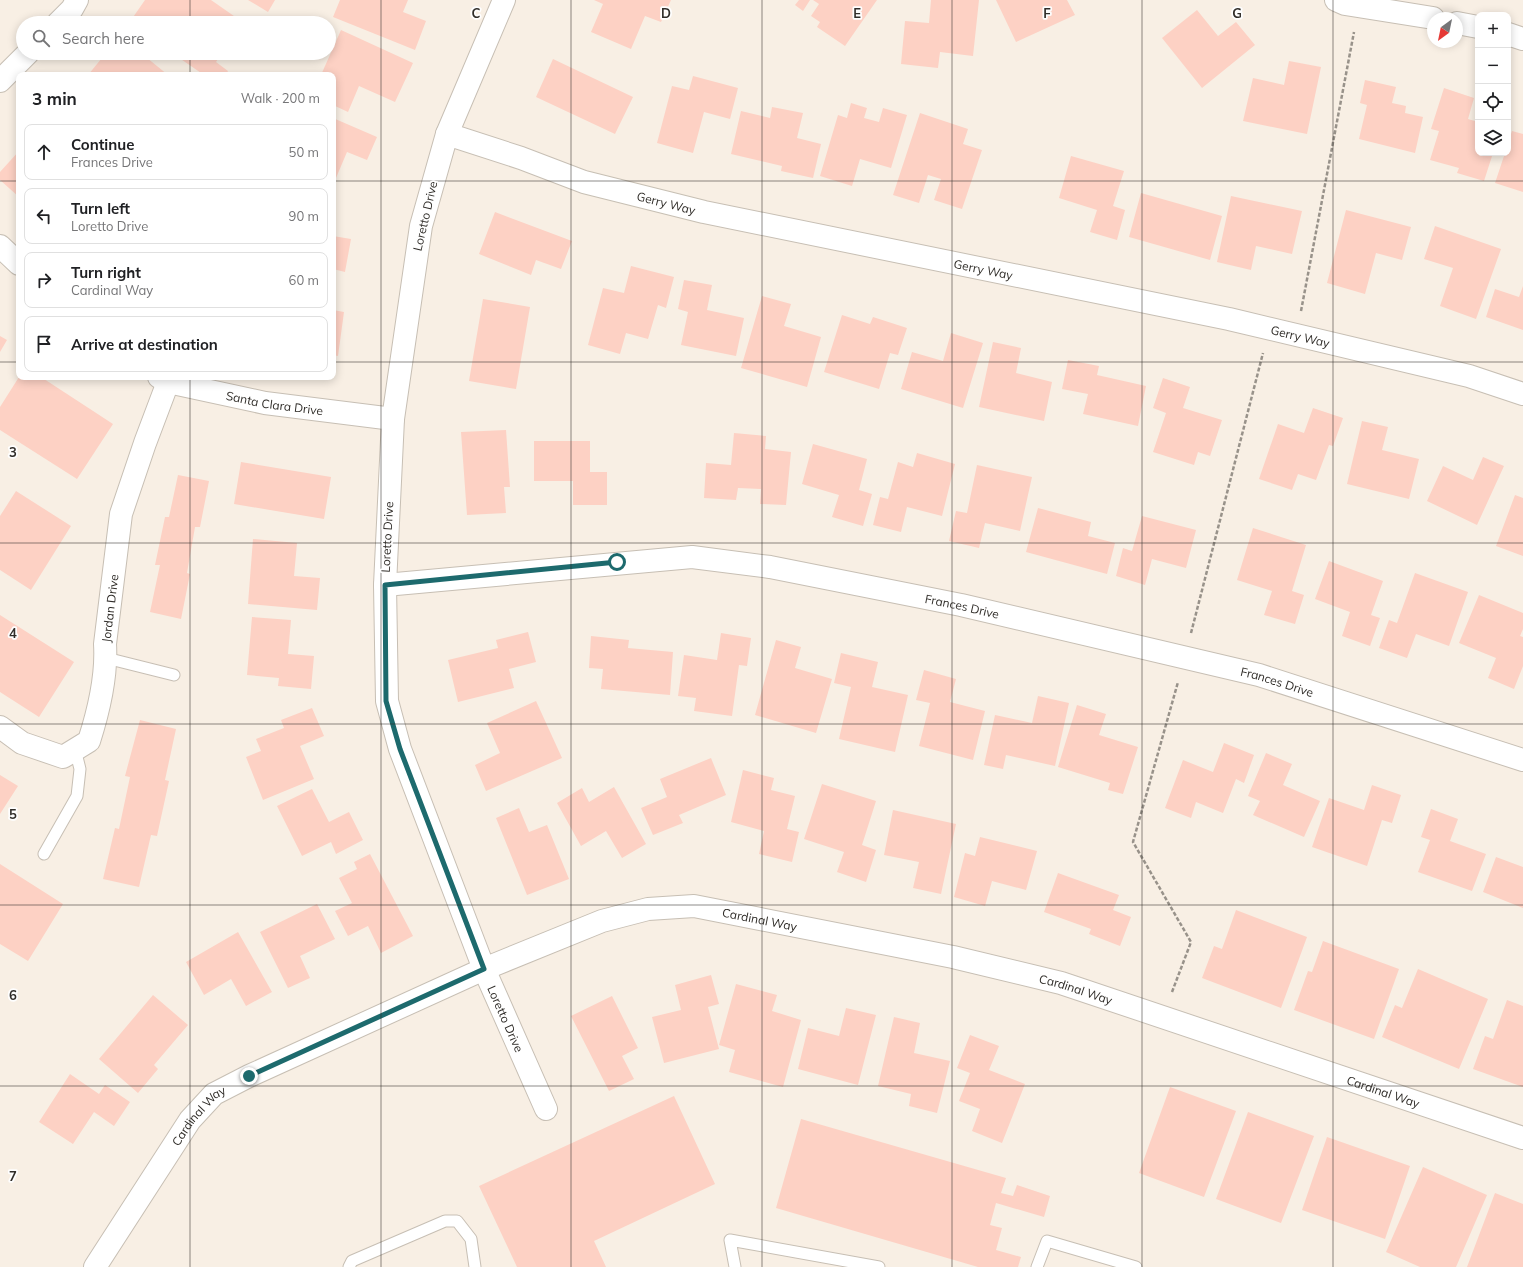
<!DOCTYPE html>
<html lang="en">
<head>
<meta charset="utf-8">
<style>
  body { margin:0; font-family:Mulish,sans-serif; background:#f2f2f2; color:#202124 }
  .controls { position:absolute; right:12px; top:12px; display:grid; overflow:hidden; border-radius:8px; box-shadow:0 2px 10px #0003 }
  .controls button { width:36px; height:36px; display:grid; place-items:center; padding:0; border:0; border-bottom:1px solid #e0e0e0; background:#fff; color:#202124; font:20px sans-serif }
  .compass { position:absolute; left:1427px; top:12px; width:36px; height:36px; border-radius:50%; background:#fff; box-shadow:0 2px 10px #0003; rotate:213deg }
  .stop { position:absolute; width:12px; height:12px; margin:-9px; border:3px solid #1d6a6d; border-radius:50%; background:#fff }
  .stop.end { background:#1d6a6d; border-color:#fff; box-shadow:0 1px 4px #0008 }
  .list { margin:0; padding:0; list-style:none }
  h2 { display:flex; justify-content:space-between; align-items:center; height:52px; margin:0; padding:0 16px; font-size:17px }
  h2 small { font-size:13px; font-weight:400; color:#757577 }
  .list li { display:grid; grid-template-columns:26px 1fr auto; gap:12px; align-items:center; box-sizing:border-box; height:56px; margin:0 8px 8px; padding:0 8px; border:1px solid #e0e0e0; border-radius:8px }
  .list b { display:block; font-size:15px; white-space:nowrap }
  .list p { margin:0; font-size:13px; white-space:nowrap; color:#757577 }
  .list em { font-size:13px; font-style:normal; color:#757577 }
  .icon { flex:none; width:22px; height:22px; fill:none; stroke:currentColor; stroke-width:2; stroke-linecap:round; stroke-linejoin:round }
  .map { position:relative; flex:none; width:1523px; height:1267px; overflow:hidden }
  .search { position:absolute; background:#fff; box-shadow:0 2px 10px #0003; left:16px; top:16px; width:320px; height:44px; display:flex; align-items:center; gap:10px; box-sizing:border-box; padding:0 14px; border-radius:22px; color:#757577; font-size:15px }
  .panel { position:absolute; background:#fff; box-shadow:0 2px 10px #0003; left:16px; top:72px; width:320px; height:308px; border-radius:8px }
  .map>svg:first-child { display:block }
  .building { fill:#fdd1c4 }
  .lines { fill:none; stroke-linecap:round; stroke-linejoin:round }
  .lane-casing { stroke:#c7bfb4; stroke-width:13 }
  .street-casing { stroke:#c7bfb4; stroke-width:24 }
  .path { stroke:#98928a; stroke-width:2.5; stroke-dasharray:4 2; stroke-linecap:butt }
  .lane { stroke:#fff; stroke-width:11 }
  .street { stroke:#fff; stroke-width:22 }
  .route { stroke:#1d6a6d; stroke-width:5 }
  .grid { fill:none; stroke:#302d29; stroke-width:1; stroke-opacity:0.55 }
  .labels { text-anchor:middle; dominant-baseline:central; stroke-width:3.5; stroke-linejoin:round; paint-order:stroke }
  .street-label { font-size:12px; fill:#302d29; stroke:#fefefe }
  .grid-label { font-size:13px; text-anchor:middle; font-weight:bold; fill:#302d29; stroke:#fefefe; stroke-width:3.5; stroke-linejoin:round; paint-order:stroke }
</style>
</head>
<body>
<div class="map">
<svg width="1523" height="1267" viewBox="0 0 1523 1267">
  <rect width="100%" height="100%" fill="#f8efe4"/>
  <path class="building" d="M 145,0 L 211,0 L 244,23 L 129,23 Z
    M 248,0 L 275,0 L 268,12 Z
    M 340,0 L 408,0 L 403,12 L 426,21 L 415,50 L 333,17 Z
    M 594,0 L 671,0 L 661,22 L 645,16 L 631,49 L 591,32 L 603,4 Z
    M 799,0 L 810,0 L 803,11 L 795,5 Z
    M 813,0 L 877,0 L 845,46 L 817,27 L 820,22 L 811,16 L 819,4 Z
    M 931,0 L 979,0 L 973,56 L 940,52 L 938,68 L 901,64 L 905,21 L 929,23 Z
    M 996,0 L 1067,0 L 1075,15 L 1016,42 Z
    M 1197,10 L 1218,36 L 1236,22 L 1255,45 L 1202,88 L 1162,38 Z
    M 341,30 L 413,63 L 395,102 L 359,86 L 348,112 L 333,105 L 333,75 L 321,75 Z
    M 106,53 L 141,53 L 168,75 L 88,75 Z
    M 172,53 L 222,53 L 216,62 L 228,71 L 226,75 L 204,75 Z
    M 553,59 L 633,97 L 615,134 L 536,97 Z
    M 1289,61 L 1321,67 L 1307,134 L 1243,121 L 1253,78 L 1284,85 Z
    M 693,76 L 738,88 L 730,119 L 704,112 L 693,153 L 657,143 L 672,86 L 689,90 Z
    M 1365,80 L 1396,87 L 1392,103 L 1406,106 L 1405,113 L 1423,117 L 1415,153 L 1359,139 L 1367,105 L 1360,103 Z
    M 1444,88 L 1474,98 L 1468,119 L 1478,122 L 1478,153 L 1493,153 L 1484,181 L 1457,173 L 1459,168 L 1430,160 L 1439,131 L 1431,129 Z
    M 851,103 L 867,108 L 864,118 L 879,122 L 883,108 L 907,115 L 891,168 L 860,159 L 852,186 L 820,176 L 838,115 L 847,118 Z
    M 772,107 L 803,113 L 797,138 L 821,144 L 813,178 L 781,171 L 782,166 L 731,154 L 741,111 L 770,118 Z
    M 920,113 L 968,129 L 963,144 L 982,150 L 962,209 L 934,200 L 941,179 L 928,175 L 919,203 L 893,195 Z
    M 333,118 L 377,137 L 367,160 L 347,152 L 333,185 Z
    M 1512,131 L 1523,134 L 1523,192 L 1495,183 L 1505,153 L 1508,153 L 1508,143 Z
    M 19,151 L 19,197 L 0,180 L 0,172 Z
    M 1071,156 L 1124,171 L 1113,206 L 1125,210 L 1117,240 L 1090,232 L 1097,210 L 1059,198 Z
    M 1141,193 L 1222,216 L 1210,260 L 1129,237 Z
    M 1231,196 L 1302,211 L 1292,254 L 1256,246 L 1251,270 L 1217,262 Z
    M 1346,210 L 1411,227 L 1402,260 L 1376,253 L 1365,294 L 1327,283 Z
    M 495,212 L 572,241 L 561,269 L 536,260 L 531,275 L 479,254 Z
    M 1435,226 L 1501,249 L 1476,319 L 1440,306 L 1453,268 L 1424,259 Z
    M 333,236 L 351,239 L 345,272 L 333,269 Z
    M 631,266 L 674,277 L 666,308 L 658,305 L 648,339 L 626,333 L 620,354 L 588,345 L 603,288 L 624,293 Z
    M 684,280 L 712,285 L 707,310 L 744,318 L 736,356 L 681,345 L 688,312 L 678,309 Z
    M 1523,286 L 1523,330 L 1486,317 L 1495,289 L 1519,297 Z
    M 762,296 L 791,304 L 784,326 L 821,337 L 807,387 L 741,368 Z
    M 483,299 L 530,307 L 516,389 L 469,381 Z
    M 333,310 L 344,312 L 338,356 L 333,355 Z
    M 842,315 L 870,324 L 873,317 L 907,328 L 898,355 L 890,353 L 879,389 L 824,372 Z
    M 951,333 L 983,343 L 963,408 L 901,389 L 912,352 L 943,361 Z
    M 0,336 L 7,340 L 0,352 Z
    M 993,342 L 1021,348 L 1016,373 L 1052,382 L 1044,421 L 979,407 Z
    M 1068,360 L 1099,366 L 1097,375 L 1146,386 L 1138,426 L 1083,414 L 1088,394 L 1062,389 Z
    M 19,377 L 41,377 L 113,424 L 77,479 L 0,430 L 0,407 Z
    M 1163,378 L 1190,387 L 1183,408 L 1222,420 L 1210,456 L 1198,452 L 1194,465 L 1153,452 L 1166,413 L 1153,408 Z
    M 1313,408 L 1343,418 L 1333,446 L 1329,445 L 1316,480 L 1298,474 L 1292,490 L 1259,479 L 1278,424 L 1304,433 Z
    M 1362,421 L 1388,427 L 1382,450 L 1419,459 L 1409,499 L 1347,484 Z
    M 506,430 L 510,487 L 504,487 L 506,513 L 467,515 L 461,432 Z
    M 734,433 L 766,436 L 765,449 L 791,452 L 786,505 L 760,504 L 761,489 L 738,488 L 736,500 L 704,498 L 706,463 L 731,465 Z
    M 534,441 L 590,441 L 590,472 L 607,472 L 607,505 L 573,505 L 573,481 L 534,481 Z
    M 813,444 L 867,459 L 859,490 L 872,494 L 863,526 L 832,517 L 839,495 L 802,484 Z
    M 917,453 L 955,464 L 942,516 L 907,507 L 901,532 L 873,525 L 880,497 L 888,499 L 898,462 L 913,467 Z
    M 1483,457 L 1504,466 L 1477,525 L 1427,501 L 1443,466 L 1473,480 Z
    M 241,462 L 331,477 L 324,519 L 234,504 Z
    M 977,465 L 1032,477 L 1020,531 L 985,523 L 979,548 L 949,541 L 956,511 L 967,513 Z
    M 178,475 L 209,481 L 200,527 L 195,527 L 187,573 L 190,574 L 181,619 L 150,612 L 160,565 L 155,565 L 165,517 L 169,517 Z
    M 16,491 L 71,526 L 31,590 L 0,570 L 0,516 Z
    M 1515,495 L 1523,498 L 1523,556 L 1496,546 Z
    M 1038,508 L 1091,522 L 1088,536 L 1115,543 L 1107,574 L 1026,552 Z
    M 1142,516 L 1196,530 L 1186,568 L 1152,559 L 1145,585 L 1116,576 L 1123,548 L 1132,551 Z
    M 1253,528 L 1306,545 L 1292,591 L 1304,595 L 1295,624 L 1264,615 L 1272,591 L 1237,580 Z
    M 253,539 L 297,543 L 294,576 L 320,578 L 317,610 L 248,604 Z
    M 1329,561 L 1383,581 L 1371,615 L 1380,618 L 1370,646 L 1342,636 L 1350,612 L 1315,599 Z
    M 1415,573 L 1468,592 L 1449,646 L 1416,634 L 1407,658 L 1379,648 L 1389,620 L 1397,623 Z
    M 1479,595 L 1523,613 L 1523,629 L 1520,636 L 1523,637 L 1523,666 L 1514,689 L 1488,678 L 1496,658 L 1459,643 Z
    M 0,615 L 74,662 L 39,717 L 0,692 Z
    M 252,617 L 291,620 L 288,654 L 314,656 L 311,689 L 278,686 L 279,678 L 247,675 Z
    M 528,632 L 536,662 L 509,669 L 514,688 L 458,702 L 448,660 L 498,648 L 496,640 Z
    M 721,633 L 751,638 L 747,666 L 739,665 L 732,716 L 694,711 L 696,698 L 678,696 L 684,655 L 717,660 Z
    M 591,636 L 629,640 L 628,648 L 673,652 L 670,695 L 601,689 L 603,669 L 589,668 Z
    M 776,640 L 801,647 L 795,668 L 832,679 L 816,733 L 755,715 Z
    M 841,653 L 878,662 L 872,687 L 908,695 L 895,752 L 839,739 L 851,687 L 834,683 Z
    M 924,670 L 956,679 L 950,702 L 985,711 L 973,760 L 919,746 L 930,703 L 916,700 Z
    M 1038,696 L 1069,703 L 1055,766 L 1006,755 L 1003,769 L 984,765 L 995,715 L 1032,723 Z
    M 536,701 L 562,758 L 486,791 L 475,765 L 500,753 L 487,723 Z
    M 1077,705 L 1106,714 L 1099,735 L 1138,747 L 1123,794 L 1108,790 L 1110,783 L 1058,767 Z
    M 312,708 L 324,736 L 300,746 L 314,779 L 263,800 L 246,757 L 261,751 L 256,739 L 284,728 L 281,720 Z
    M 140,720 L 176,729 L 165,780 L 169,781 L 157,836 L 151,835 L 139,887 L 103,879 L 115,828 L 119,829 L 130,777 L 125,776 Z
    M 1224,743 L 1254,755 L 1244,783 L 1236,779 L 1223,813 L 1196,802 L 1191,818 L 1165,808 L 1183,760 L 1213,772 Z
    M 1266,753 L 1292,764 L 1283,785 L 1320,801 L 1304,837 L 1253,815 L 1260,801 L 1248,796 Z
    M 711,758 L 726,795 L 679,815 L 683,823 L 653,835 L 641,808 L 667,797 L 660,779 Z
    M 743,770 L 774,778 L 771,790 L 795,796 L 787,829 L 799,832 L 792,862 L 759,854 L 764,831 L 731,822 Z
    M 0,775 L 18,786 L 0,814 Z
    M 822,784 L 876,801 L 862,845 L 876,850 L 866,882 L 837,872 L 844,852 L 804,839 Z
    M 1372,785 L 1401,795 L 1392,823 L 1382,820 L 1367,866 L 1312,847 L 1329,798 L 1364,810 Z
    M 614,787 L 646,844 L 622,858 L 606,831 L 581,846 L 557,803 L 582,788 L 589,802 Z
    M 312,789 L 329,822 L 349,812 L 363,840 L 336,854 L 331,842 L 302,856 L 277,806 Z
    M 519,808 L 529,832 L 547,825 L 569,879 L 527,895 L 496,818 Z
    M 1431,809 L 1458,819 L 1450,841 L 1486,854 L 1472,891 L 1418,872 L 1430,840 L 1421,837 Z
    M 893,810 L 956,824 L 941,894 L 913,888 L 919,862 L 884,855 Z
    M 980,837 L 1037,851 L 1026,890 L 992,881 L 985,906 L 954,897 L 965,853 L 975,856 Z
    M 370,854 L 413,936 L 381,953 L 368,926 L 348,936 L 335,911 L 352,903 L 339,878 L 357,869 L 354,862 Z
    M 1496,857 L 1523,867 L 1523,908 L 1483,892 Z
    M 0,864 L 63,904 L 28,961 L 0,944 Z
    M 1058,873 L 1119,895 L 1113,910 L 1131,917 L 1120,946 L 1089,934 L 1091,929 L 1044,912 Z
    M 317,904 L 335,939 L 300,956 L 310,978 L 288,988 L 260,932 Z
    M 1236,910 L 1307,937 L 1281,1008 L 1202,978 L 1214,946 L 1222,949 Z
    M 238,932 L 272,992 L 246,1006 L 231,979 L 204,995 L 186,962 Z
    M 1323,941 L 1399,969 L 1374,1039 L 1294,1010 L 1308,971 L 1312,972 Z
    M 1418,969 L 1488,999 L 1459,1069 L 1382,1037 L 1395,1005 L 1402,1008 Z
    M 711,975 L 719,1004 L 708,1007 L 719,1049 L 664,1063 L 652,1017 L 681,1010 L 675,985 Z
    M 736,984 L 777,995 L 772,1011 L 801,1020 L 783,1087 L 729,1072 L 735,1050 L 719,1045 Z
    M 153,995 L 188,1025 L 154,1065 L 158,1069 L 138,1093 L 99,1059 Z
    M 612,996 L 638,1048 L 622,1056 L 634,1079 L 609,1091 L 571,1016 Z
    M 1507,1000 L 1523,1006 L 1523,1087 L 1473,1069 L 1485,1036 L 1493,1039 Z
    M 846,1008 L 876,1015 L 858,1085 L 798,1069 L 808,1028 L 839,1036 Z
    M 894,1017 L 920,1023 L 914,1053 L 950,1061 L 937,1113 L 909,1106 L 911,1094 L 878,1086 Z
    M 970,1035 L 999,1046 L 989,1070 L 1025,1084 L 1002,1143 L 972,1131 L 980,1109 L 959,1101 L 970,1073 L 957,1068 Z
    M 70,1074 L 99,1094 L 105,1085 L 130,1102 L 114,1126 L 94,1112 L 73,1144 L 39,1122 Z
    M 1170,1087 L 1236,1111 L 1204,1197 L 1139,1173 Z
    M 674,1096 L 715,1184 L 594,1241 L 606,1267 L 517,1267 L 479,1186 Z
    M 1248,1112 L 1314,1136 L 1281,1223 L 1216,1199 Z
    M 801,1119 L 1006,1178 L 1001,1193 L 1013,1196 L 1017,1185 L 1050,1196 L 1044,1217 L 996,1203 L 990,1225 L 1002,1228 L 996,1250 L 1021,1257 L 1018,1267 L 978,1267 L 776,1208 Z
    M 1327,1137 L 1410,1166 L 1385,1239 L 1302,1210 Z
    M 1423,1167 L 1487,1195 L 1456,1267 L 1420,1267 L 1386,1252 Z
    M 1495,1193 L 1523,1204 L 1523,1267 L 1467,1267 Z"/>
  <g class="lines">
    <defs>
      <path id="lane" d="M 106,658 L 174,675
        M 44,854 L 77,796 L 80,769 L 75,749
        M 349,1267 L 352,1261 L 445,1221 L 457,1221 L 471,1239 L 475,1267
        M 735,1267 L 730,1240 L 879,1267
        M 1037,1267 L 1047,1241 L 1136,1267"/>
      <g id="street">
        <path id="s1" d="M 504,0 L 447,134 L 421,226 L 393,419 L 385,585 L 387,701 L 400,749 L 484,969 L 546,1109"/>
        <path d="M 1336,0 L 1345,4 L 1433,18"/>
        <path d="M 58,23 L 72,9 L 77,0"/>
        <path d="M 1457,23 L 1478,27"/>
        <path d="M 1508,34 L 1523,39"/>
        <path d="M 0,81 L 28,53"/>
        <path id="s2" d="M 447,134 L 521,158 L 584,182 L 704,212 L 1229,319 L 1469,376 L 1523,394"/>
        <path d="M 0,246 L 19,264"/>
        <path id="s3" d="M 159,377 L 168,382 L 265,403 L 393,419"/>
        <path id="s4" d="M 385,585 L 692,557 L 770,567 L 961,605 L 1259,675 L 1523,760"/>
        <path id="s5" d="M 0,727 L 22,743 L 63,757 L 89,741 C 99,710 107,676 105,644 L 121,514 L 145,443 L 168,382"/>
        <path id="s6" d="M 95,1267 L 190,1120 L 214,1094 L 249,1076 L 484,969 L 602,921 L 648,909 L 694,906 L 953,957 L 1061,983 L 1523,1138"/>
      </g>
    </defs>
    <use href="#lane" class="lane-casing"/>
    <use href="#street" class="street-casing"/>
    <path class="path" d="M 1301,311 L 1354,32
      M 1191,633 L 1263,353
      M 1172,992 L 1191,942 L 1133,842 L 1178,682"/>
    <use href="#lane" class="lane"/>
    <use href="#street" class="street"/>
  </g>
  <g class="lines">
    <path class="route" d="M 249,1076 L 484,969 L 400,749 L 386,701 L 385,585 L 617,562"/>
  </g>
  <path class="grid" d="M 190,0 L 190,23M 381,0 L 381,1267M 571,0 L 571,1267M 762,0 L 762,1267M 952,0 L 952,1267M 1142,0 L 1142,1267M 1333,0 L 1333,1267M 190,53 L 190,75M 0,181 L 19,181M 333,181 L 1523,181M 0,362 L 19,362M 333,362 L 1523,362M 190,377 L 190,1267M 0,543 L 1523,543M 0,724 L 1523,724M 0,905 L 1523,905M 0,1086 L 1523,1086"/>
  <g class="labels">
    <g class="street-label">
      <text stroke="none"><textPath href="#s2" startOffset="230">Gerry Way</textPath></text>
      <text transform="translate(425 216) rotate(-77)">Loretto Drive</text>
      <text stroke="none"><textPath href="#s2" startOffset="554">Gerry Way</textPath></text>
      <text stroke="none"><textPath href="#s2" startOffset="878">Gerry Way</textPath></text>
      <text stroke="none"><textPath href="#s3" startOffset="119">Santa Clara Drive</textPath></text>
      <text transform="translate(387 537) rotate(-87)">Loretto Drive</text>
      <text stroke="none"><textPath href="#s4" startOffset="583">Frances Drive</textPath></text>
      <text stroke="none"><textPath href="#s5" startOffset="236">Jordan Drive</textPath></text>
      <text stroke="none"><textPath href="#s4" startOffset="907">Frances Drive</textPath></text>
      <text stroke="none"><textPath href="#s6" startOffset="796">Cardinal Way</textPath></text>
      <text stroke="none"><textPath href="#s6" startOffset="1120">Cardinal Way</textPath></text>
      <text stroke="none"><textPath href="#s1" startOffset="1058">Loretto Drive</textPath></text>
      <text stroke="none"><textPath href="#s6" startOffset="1444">Cardinal Way</textPath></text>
      <text stroke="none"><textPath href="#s6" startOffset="184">Cardinal Way</textPath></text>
    </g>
  </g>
  <g class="grid-label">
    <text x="476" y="18">C</text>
    <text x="666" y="18">D</text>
    <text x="857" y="18">E</text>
    <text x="1047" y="18">F</text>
    <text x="1237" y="18">G</text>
    <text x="13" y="457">3</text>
    <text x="13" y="638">4</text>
    <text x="13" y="819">5</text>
    <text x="13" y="1000">6</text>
    <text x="13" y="1181">7</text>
  </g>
</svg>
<div class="controls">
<button>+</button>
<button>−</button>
<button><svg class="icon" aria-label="locate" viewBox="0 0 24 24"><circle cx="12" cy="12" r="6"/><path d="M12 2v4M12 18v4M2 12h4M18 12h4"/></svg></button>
<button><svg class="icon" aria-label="layers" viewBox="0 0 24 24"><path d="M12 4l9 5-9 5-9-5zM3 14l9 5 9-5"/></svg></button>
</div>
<svg class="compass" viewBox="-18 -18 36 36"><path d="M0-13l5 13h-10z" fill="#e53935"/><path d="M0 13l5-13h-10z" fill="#757577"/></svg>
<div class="stop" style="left:617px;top:562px"></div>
<div class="stop end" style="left:249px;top:1076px"></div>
<div class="search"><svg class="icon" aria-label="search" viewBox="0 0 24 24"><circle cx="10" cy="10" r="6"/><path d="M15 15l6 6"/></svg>Search here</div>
<section class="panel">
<h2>3 min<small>Walk · 200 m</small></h2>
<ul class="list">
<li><svg class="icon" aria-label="ahead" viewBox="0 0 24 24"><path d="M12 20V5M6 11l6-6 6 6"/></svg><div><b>Continue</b><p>Frances Drive</p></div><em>50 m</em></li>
<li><svg class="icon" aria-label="left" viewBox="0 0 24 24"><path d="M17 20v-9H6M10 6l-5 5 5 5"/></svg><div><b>Turn left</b><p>Loretto Drive</p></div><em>90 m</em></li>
<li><svg class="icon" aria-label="right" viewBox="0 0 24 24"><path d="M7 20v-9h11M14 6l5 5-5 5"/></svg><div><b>Turn right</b><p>Cardinal Way</p></div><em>60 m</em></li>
<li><svg class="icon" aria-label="arrive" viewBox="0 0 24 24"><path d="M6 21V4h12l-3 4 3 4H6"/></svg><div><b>Arrive at destination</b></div></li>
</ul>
</section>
</div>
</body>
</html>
